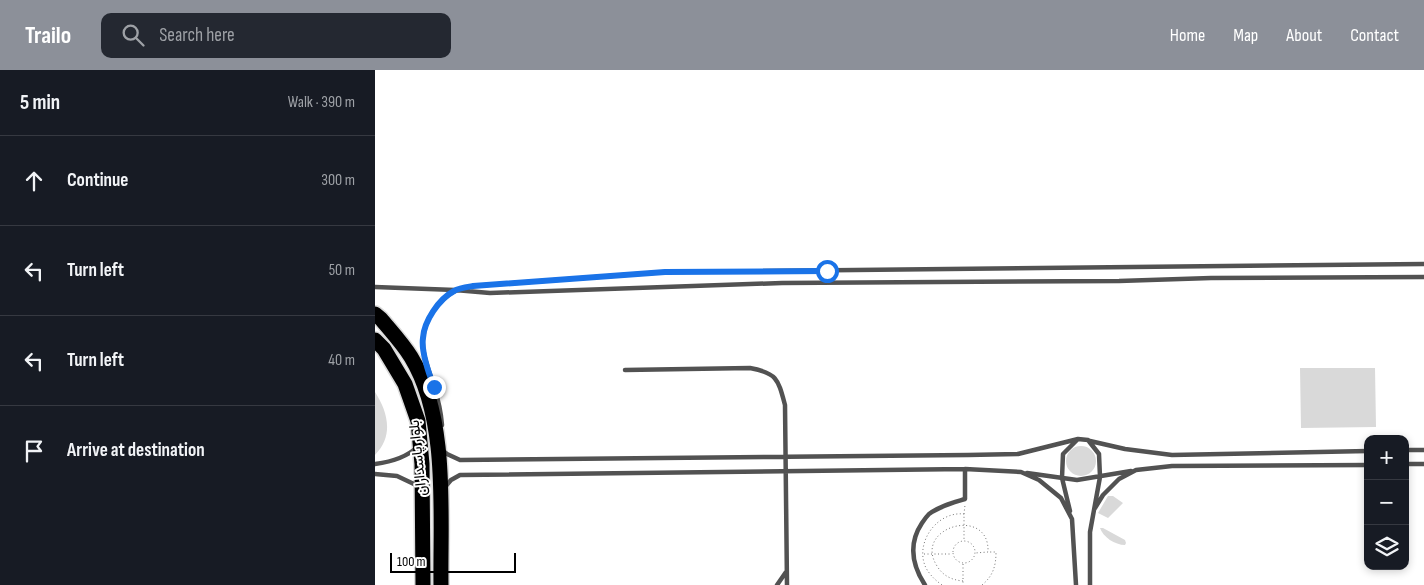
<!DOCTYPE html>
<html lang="en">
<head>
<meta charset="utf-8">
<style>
  body { margin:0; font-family:"Sofia Sans Condensed",Vazirmatn,sans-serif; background:#242831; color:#f1f3f6 }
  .controls { position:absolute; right:15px; bottom:15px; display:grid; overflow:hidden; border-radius:10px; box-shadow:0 2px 8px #0003 }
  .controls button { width:45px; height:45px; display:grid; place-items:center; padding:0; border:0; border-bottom:1px solid #363941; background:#171b24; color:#f1f3f6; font:25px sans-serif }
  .scale { position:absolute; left:15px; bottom:12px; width:126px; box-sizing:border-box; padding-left:5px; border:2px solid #000; border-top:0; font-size:14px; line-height:18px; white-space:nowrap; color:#000; -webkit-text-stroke:4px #fff; paint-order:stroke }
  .stop { position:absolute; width:15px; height:15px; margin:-11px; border:4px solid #1a73e8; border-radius:50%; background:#fff }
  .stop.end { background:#1a73e8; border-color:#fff; box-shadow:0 1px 5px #0008 }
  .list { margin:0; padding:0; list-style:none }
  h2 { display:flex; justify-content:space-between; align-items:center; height:65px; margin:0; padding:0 20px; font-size:21px }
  h2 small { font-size:16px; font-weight:400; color:#9ea1a6 }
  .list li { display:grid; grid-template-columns:32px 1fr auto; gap:15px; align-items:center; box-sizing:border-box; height:90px; padding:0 20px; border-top:1px solid #363941 }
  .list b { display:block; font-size:19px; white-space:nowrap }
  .list em { font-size:16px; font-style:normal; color:#9ea1a6 }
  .icon { flex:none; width:28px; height:28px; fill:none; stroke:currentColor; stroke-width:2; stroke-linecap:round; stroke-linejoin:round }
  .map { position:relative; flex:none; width:1049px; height:515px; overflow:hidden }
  header { display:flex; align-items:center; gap:30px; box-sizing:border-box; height:70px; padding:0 25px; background:#8c9099; color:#fff }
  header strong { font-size:24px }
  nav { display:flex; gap:28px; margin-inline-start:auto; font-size:18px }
  .search { width:350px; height:45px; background:#242831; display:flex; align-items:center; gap:12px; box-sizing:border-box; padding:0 18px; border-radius:10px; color:#9ea1a6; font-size:19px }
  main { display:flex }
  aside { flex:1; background:#171b24 }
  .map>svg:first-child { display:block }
  .green { fill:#d9d9d9 }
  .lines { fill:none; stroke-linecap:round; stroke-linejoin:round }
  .highway-casing { stroke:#dbdbdb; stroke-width:18 }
  .path { stroke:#747474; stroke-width:1; stroke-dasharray:1 2.5; stroke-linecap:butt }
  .lane { stroke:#525252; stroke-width:4.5 }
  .highway { stroke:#000; stroke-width:15 }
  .route { stroke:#1a73e8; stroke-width:6 }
  .labels { text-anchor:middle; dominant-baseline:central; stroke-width:4; stroke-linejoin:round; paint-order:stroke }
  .street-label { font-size:15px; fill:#000; stroke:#fff }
</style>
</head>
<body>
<header>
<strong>Trailo</strong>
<div class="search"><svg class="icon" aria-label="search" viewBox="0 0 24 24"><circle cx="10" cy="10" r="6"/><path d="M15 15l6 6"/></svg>Search here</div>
<nav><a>Home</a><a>Map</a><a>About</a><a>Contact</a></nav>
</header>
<main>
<aside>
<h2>5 min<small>Walk · 390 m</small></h2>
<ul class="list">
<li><svg class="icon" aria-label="ahead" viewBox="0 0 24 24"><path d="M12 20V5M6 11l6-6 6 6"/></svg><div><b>Continue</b></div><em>300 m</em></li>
<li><svg class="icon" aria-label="left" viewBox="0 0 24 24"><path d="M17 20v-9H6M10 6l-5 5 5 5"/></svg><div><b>Turn left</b></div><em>50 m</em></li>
<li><svg class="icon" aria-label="left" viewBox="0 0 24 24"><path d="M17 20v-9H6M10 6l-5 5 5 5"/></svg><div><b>Turn left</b></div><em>40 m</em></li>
<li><svg class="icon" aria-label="arrive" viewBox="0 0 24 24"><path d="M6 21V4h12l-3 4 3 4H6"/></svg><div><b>Arrive at destination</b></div></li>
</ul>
</aside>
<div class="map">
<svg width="1049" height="515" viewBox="0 0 1049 515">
  <rect width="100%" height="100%" fill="#fff"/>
  <path class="green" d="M 925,298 L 1000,298 L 1001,357 L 926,358 Z
    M 0,322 C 13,342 19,366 0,385 Z
    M691 391a15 15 0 1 1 30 0a15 15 0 1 1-30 0Z
    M 733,426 L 738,426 L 748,433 L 733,448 L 723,443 Z
    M 725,458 L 728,458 L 750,470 L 751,473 L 750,475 C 740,475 728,467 725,458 Z"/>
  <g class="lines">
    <defs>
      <path id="highway" d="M 0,244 L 6,249 C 16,261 28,274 36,287 C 74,349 65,445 66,515
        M 0,270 L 9,279 L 30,314 L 43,351 L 47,394 L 48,515"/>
    </defs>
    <use href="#highway" class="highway-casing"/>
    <path class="path" d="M 589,444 L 590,435
      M578 482a11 11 0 1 1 22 0a11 11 0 1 1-22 0Z
      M 549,484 L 577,484
      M 588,494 L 588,515
      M 588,511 C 577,510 568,506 562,496 C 537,457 615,435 613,482 L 600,483
      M 567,515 C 560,510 555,505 551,498 C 539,473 562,441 589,444 L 589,471
      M 607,515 C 618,506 621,496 621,482 L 613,482"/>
    <path class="lane" d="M 0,217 L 80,220 L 115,223 L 407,213 L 744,211 L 836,208 L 1049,207
      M 250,300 L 375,298 C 402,303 403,309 410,335 L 412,515
      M 67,355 C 66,342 63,329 59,317 C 55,302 46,283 48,268 C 49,257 55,244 62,236 C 74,222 80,220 98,216 L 290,202 L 1049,194
      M 715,371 L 750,379 L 797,385 L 993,381
      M 67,380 L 72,384 L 85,390 L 593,385 L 643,384 L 703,369 L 713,370 L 724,384 L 725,407 L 715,462 L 715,515
      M 1030,380 L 1049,380
      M 0,394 C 15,392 31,388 42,377
      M 1030,394 L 1049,394
      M 590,399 L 646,402 L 664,410 L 686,428 L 697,449 L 701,515
      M 652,403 L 702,410 L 756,401
      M 0,404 L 22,406 L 41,415 L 43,417
      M 70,417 L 76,410 L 85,405 L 590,399 L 590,429 C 577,433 565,436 554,444 C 551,447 549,450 547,453 C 533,474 537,495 550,515
      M 720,438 L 728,425 L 744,409 L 761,400 L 797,396 L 993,395
      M 695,441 L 687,408 L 688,384 L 702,370
      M 402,515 L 411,502"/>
    <use href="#highway" class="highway"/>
  </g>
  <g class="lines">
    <path class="route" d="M 59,317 C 54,304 46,281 48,268 C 49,251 64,229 79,221 C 84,218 92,217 98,216 L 290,202 L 452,201"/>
  </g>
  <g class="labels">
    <g class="street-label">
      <text transform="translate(43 388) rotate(-96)">بلوار پاسداران</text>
    </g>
  </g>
</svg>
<div class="controls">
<button>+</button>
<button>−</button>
<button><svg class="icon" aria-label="layers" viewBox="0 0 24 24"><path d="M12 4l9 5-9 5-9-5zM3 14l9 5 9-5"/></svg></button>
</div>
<div class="scale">100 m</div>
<div class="stop" style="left:452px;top:201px"></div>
<div class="stop end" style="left:59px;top:317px"></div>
</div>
</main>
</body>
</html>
